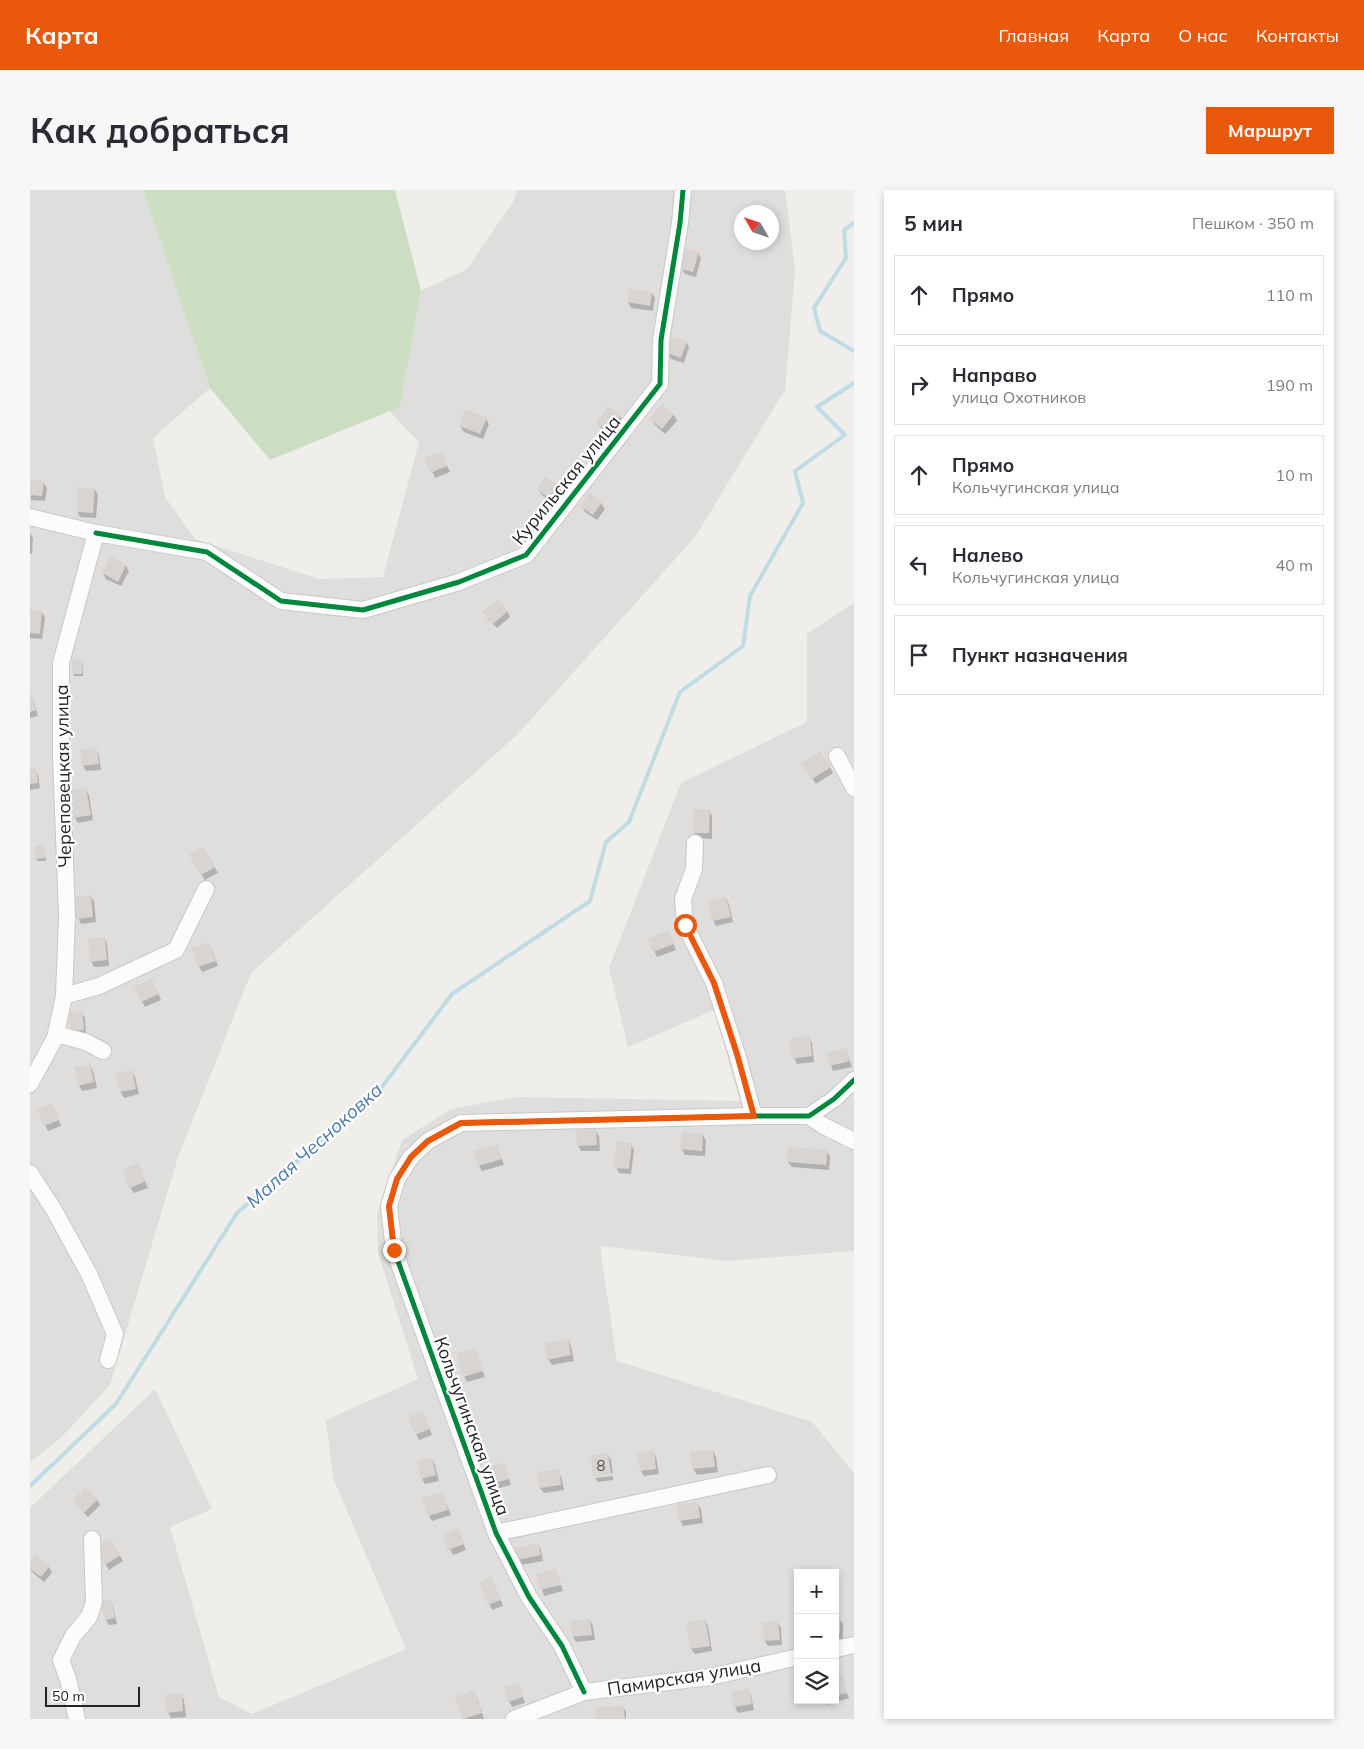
<!DOCTYPE html>
<html lang="ru">
<head>
<meta charset="utf-8">
<style>
  body { margin:0; font-family:Mulish,sans-serif; background:#f7f7f7; color:#2b2b33 }
  .controls { position:absolute; right:15px; bottom:15px; display:grid; overflow:hidden; border-radius:0px; box-shadow:0 2px 8px #0003 }
  .controls button { width:45px; height:45px; display:grid; place-items:center; padding:0; border:0; border-bottom:1px solid #e1e1e2; background:#fff; color:#2b2b33; font:25px sans-serif }
  .compass { position:absolute; left:704px; top:15px; width:45px; height:45px; border-radius:50%; background:#fff; box-shadow:0 2px 8px #0003; rotate:309deg }
  .scale { position:absolute; left:15px; bottom:12px; width:95px; box-sizing:border-box; padding-left:5px; border:2px solid #222; border-top:0; font-size:14px; line-height:18px; white-space:nowrap; color:#222; -webkit-text-stroke:4px #fff; paint-order:stroke }
  .stop { position:absolute; width:15px; height:15px; margin:-11px; border:4px solid #ea580c; border-radius:50%; background:#fff }
  .stop.end { background:#ea580c; border-color:#fff; box-shadow:0 1px 5px #0008 }
  .list { margin:0; padding:0; list-style:none }
  h2 { display:flex; justify-content:space-between; align-items:center; height:65px; margin:0; padding:0 20px; font-size:21px }
  h2 small { font-size:16px; font-weight:400; color:#7c7c81 }
  .list li { display:grid; grid-template-columns:32px 1fr auto; gap:15px; align-items:center; box-sizing:border-box; height:80px; margin:0 10px 10px; padding:0 10px; border:1px solid #e1e1e2; border-radius:0px }
  .list b { display:block; font-size:19px; white-space:nowrap }
  .list p { margin:0; font-size:16px; white-space:nowrap; color:#7c7c81 }
  .list em { font-size:16px; font-style:normal; color:#7c7c81 }
  .icon { flex:none; width:28px; height:28px; fill:none; stroke:currentColor; stroke-width:2; stroke-linecap:round; stroke-linejoin:round }
  .map { position:relative; flex:none; width:824px; height:1529px; overflow:hidden; border-radius:0px }
  header { display:flex; align-items:center; gap:30px; box-sizing:border-box; height:70px; padding:0 25px; background:#ea580c; color:#fff }
  header strong { font-size:24px }
  nav { display:flex; gap:28px; margin-inline-start:auto; font-size:18px }
  .intro { display:flex; align-items:center; justify-content:space-between; box-sizing:border-box; height:120px; padding:0 30px }
  h1 { margin:0; font-size:35px }
  .button { padding:12px 22px; border-radius:0px; background:#ea580c; color:#fff; font-size:18px; font-weight:700 }
  main { display:flex; gap:30px; padding:0 30px }
  aside { flex:1; background:#fff; border-radius:0px; box-shadow:0 2px 8px #0003 }
  .map>svg:first-child { display:block }
  .residential { fill:#dfdedc; fill-rule:evenodd }
  .forest { fill:#cbdec1 }
  .shadow { fill:#0003 }
  .lines { fill:none; stroke-linecap:round; stroke-linejoin:round }
  .stream { stroke:#bfdbe3; stroke-width:4 }
  .building { fill:#d7d4d2 }
  .minor-casing { stroke:#c9c8c7; stroke-width:18 }
  .minor { stroke:#fdfcfc; stroke-width:16 }
  .cycleway-casing { stroke:#fff; stroke-width:8 }
  .cycleway { stroke:#00873e; stroke-width:5 }
  .route { stroke:#ea580c; stroke-width:6 }
  .labels { text-anchor:middle; dominant-baseline:central; stroke-width:4.5; stroke-linejoin:round; paint-order:stroke }
  .number-label { font-size:15px; fill:#4f4e4e }
  .street-label { font-size:18px; fill:#222; stroke:#fff }
  .water-label { font-size:19px; font-style:italic; fill:#4a7aab; stroke:#fff }
</style>
</head>
<body>
<header>
<strong>Карта</strong>
<nav><a>Главная</a><a>Карта</a><a>О нас</a><a>Контакты</a></nav>
</header>
<div class="intro"><h1>Как добраться</h1><a class="button">Маршрут</a></div>
<main>
<div class="map">
<svg width="824" height="1529" viewBox="0 0 824 1529">
  <rect width="100%" height="100%" fill="#f0eeeb"/>
  <path class="residential" d="M 0,0 L 113,0 L 180,198 L 123,248 L 135,307 L 165,349 L 289,389 L 353,387 L 389,252 L 359,221 L 370,217 L 391,101 L 437,79 L 483,12 L 487,0 L 755,0 L 765,80 L 755,200 L 665,347 L 488,544 L 221,783 L 148,967 L 80,1195 L 31,1248 L 0,1272 ZM 712,22 L 742,22 L 742,52 L 712,52 Z
    M 824,413 L 824,1061 L 697,1071 L 570,1056 L 587,1171 L 782,1232 L 824,1283 L 824,1529 L 0,1529 L 0,1318 L 125,1199 L 182,1319 L 140,1337 L 189,1507 L 222,1524 L 376,1459 L 303,1288 L 296,1230 L 388,1189 L 348,1063 L 347,1023 L 372,950 L 421,919 L 487,907 L 710,911 L 684,820 L 598,857 L 579,778 L 651,593 L 777,532 L 777,444 ZM 768,1383 L 805,1383 L 805,1510 L 768,1510 Z"/>
  <path class="forest" d="M 113,0 L 365,0 L 391,101 L 370,217 L 240,270 L 180,198 Z"/>
  <path class="shadow" d="M 668,63 L 671,68 L 666,87 L 655,84 L 651,78 Z
    M 622,103 L 625,108 L 623,121 L 601,118 L 598,112 Z
    M 656,152 L 659,157 L 654,173 L 641,169 L 637,163 Z
    M 632,216 L 644,225 L 647,231 L 635,244 L 624,234 L 621,229 Z
    M 590,226 L 593,232 L 582,246 L 571,238 L 568,233 Z
    M 456,229 L 459,234 L 453,249 L 434,242 L 430,236 Z
    M 396,269 L 414,269 L 420,282 L 405,288 Z
    M 0,291 L 13,292 L 17,298 L 15,311 L 1,310 Z
    M 529,297 L 532,303 L 525,314 L 512,305 L 508,300 Z
    M 65,299 L 68,305 L 66,328 L 50,327 L 47,321 Z
    M 560,305 L 571,313 L 575,319 L 567,330 L 555,322 L 552,316 Z
    M 0,343 L 3,348 L 2,364 L 0,364 Z
    M 96,376 L 99,381 L 91,396 L 76,389 L 73,383 Z
    M 0,421 L 12,422 L 15,428 L 12,449 L 0,448 Z
    M 477,421 L 480,427 L 467,438 L 457,428 Z
    M 52,471 L 53,473 L 53,486 L 44,486 L 43,483 Z
    M 0,507 L 4,512 L 8,526 L 0,528 Z
    M 66,560 L 69,565 L 71,580 L 56,581 L 53,576 L 51,561 Z
    M 800,577 L 803,583 L 786,594 L 776,579 Z
    M 5,580 L 8,585 L 10,598 L 0,600 L 0,581 Z
    M 55,599 L 59,605 L 63,630 L 48,633 L 45,628 Z
    M 679,620 L 682,626 L 682,649 L 668,648 L 664,643 Z
    M 14,656 L 16,671 L 7,671 L 5,657 Z
    M 173,658 L 188,683 L 175,690 L 160,665 Z
    M 60,706 L 64,711 L 66,732 L 51,734 L 48,728 Z
    M 696,708 L 699,714 L 703,732 L 686,736 L 683,730 Z
    M 641,747 L 646,760 L 627,767 L 619,749 Z
    M 74,748 L 77,753 L 79,776 L 64,777 L 61,771 Z
    M 182,759 L 188,776 L 172,782 L 169,776 Z
    M 125,796 L 131,810 L 115,817 L 105,798 Z
    M 51,822 L 55,828 L 56,846 L 42,841 Z
    M 779,848 L 782,853 L 784,872 L 767,874 L 764,868 Z
    M 816,859 L 822,877 L 803,881 L 797,864 Z
    M 60,875 L 63,881 L 67,898 L 52,901 L 49,895 Z
    M 102,881 L 105,887 L 109,904 L 94,908 L 91,902 L 87,885 Z
    M 25,920 L 31,936 L 18,941 L 15,935 Z
    M 566,941 L 569,946 L 570,961 L 551,961 L 548,956 Z
    M 653,944 L 673,945 L 676,951 L 675,966 L 655,965 L 652,959 Z
    M 601,954 L 604,960 L 601,984 L 589,983 L 586,977 Z
    M 467,955 L 474,975 L 452,981 L 449,976 Z
    M 797,961 L 800,967 L 799,980 L 762,977 L 758,972 Z
    M 108,975 L 118,998 L 104,1003 L 100,997 Z
    M 538,1150 L 541,1156 L 544,1171 L 522,1175 L 518,1169 Z
    M 445,1159 L 455,1187 L 437,1192 L 434,1186 Z
    M 393,1223 L 402,1245 L 389,1250 L 386,1244 Z
    M 683,1261 L 686,1267 L 688,1282 L 667,1285 L 663,1279 L 661,1263 Z
    M 623,1262 L 626,1267 L 629,1284 L 614,1286 L 611,1281 Z
    M 578,1265 L 581,1270 L 583,1283 L 565,1285 L 565,1287 L 562,1267 Z
    M 402,1269 L 405,1275 L 409,1291 L 395,1294 L 392,1289 Z
    M 474,1275 L 481,1295 L 469,1298 L 466,1293 Z
    M 528,1280 L 531,1286 L 534,1300 L 514,1303 L 510,1298 L 508,1283 Z
    M 583,1286 L 583,1290 L 568,1292 L 565,1288 Z
    M 412,1303 L 421,1325 L 402,1331 L 399,1326 Z
    M 67,1309 L 70,1315 L 58,1327 L 43,1311 Z
    M 668,1314 L 671,1319 L 673,1333 L 653,1336 L 650,1330 Z
    M 414,1346 L 431,1346 L 436,1360 L 423,1365 Z
    M 80,1350 L 93,1371 L 79,1380 L 66,1358 Z
    M 508,1354 L 511,1360 L 513,1371 L 491,1375 L 488,1369 Z
    M 0,1373 L 19,1377 L 22,1383 L 14,1392 L 1,1381 Z
    M 526,1381 L 533,1401 L 514,1406 L 508,1385 Z
    M 462,1388 L 473,1416 L 462,1420 L 451,1393 Z
    M 80,1412 L 83,1417 L 87,1434 L 79,1435 L 76,1430 Z
    M 805,1429 L 809,1429 L 813,1434 L 813,1450 L 805,1450 Z
    M 560,1430 L 563,1436 L 565,1450 L 546,1452 L 543,1447 Z
    M 675,1430 L 678,1436 L 682,1461 L 665,1464 L 661,1459 Z
    M 747,1432 L 751,1438 L 752,1455 L 738,1456 L 735,1451 Z
    M 811,1487 L 819,1508 L 796,1515 L 793,1510 L 805,1510 L 805,1489 Z
    M 488,1494 L 495,1513 L 482,1517 L 479,1511 Z
    M 718,1499 L 721,1505 L 724,1520 L 708,1523 L 705,1517 L 702,1503 Z
    M 151,1504 L 154,1510 L 156,1527 L 141,1528 L 138,1522 Z
    M 447,1507 L 454,1529 L 435,1529 L 427,1508 Z
    M 593,1517 L 596,1522 L 596,1529 L 568,1529 Z"/>
  <g class="lines">
    <path class="stream" d="M 824,33 L 814,40 L 816,68 L 784,118 L 790,141 L 824,161
      M 0,1296 L 86,1214 L 207,1023 L 348,902 L 422,804 L 560,711 L 576,652 L 599,632 L 650,502 L 713,456 L 720,406 L 773,313 L 765,281 L 815,245 L 787,217 L 824,193"/>
  </g>
  <path class="building" d="M 656,58 L 669,62 L 663,82 L 650,79 Z
    M 599,98 L 622,102 L 620,116 L 597,112 Z
    M 641,146 L 657,151 L 651,168 L 636,163 Z
    M 632,214 L 644,224 L 632,239 L 619,229 Z
    M 578,216 L 591,225 L 579,242 L 566,233 Z
    M 435,219 L 457,228 L 450,244 L 429,236 Z
    M 412,262 L 417,276 L 400,283 L 394,268 Z
    M 515,287 L 530,296 L 521,309 L 507,300 Z
    M 0,290 L 14,291 L 12,306 L 0,305 Z
    M 48,297 L 65,298 L 63,323 L 46,322 Z
    M 559,303 L 572,312 L 563,325 L 550,316 Z
    M 80,366 L 96,375 L 88,392 L 72,383 Z
    M 468,409 L 478,421 L 463,434 L 452,422 Z
    M 0,419 L 12,421 L 10,444 L 0,443 Z
    M 42,469 L 53,470 L 52,484 L 42,484 Z
    M 0,502 L 6,520 L 0,522 Z
    M 67,558 L 69,574 L 52,576 L 50,560 Z
    M 790,561 L 801,577 L 782,589 L 771,574 Z
    M 6,578 L 8,593 L 0,594 L 0,579 Z
    M 56,598 L 61,625 L 43,628 L 38,601 Z
    M 664,619 L 680,619 L 679,643 L 663,643 Z
    M 15,655 L 16,668 L 5,669 L 4,656 Z
    M 173,656 L 185,677 L 171,685 L 159,665 Z
    M 61,705 L 63,727 L 46,729 L 44,706 Z
    M 696,707 L 701,727 L 682,731 L 678,711 Z
    M 638,740 L 644,754 L 623,762 L 617,749 Z
    M 75,747 L 77,770 L 60,772 L 58,748 Z
    M 179,752 L 186,771 L 168,777 L 161,758 Z
    M 122,789 L 129,804 L 111,812 L 104,797 Z
    M 52,821 L 54,840 L 41,841 L 39,822 Z
    M 780,846 L 782,866 L 762,869 L 760,848 Z
    M 817,858 L 820,871 L 799,876 L 796,863 Z
    M 60,874 L 64,892 L 48,896 L 44,877 Z
    M 102,880 L 106,899 L 90,902 L 86,884 Z
    M 22,913 L 29,930 L 14,936 L 7,919 Z
    M 566,939 L 567,955 L 547,956 L 546,940 Z
    M 652,942 L 673,944 L 672,961 L 650,959 Z
    M 587,951 L 602,953 L 599,979 L 584,978 Z
    M 467,954 L 472,969 L 448,976 L 443,961 Z
    M 758,957 L 798,960 L 796,975 L 757,972 Z
    M 109,973 L 115,992 L 99,998 L 93,979 Z
    M 538,1149 L 541,1165 L 517,1170 L 514,1153 Z
    M 446,1158 L 453,1181 L 433,1187 L 426,1164 Z
    M 393,1221 L 400,1239 L 385,1245 L 378,1227 Z
    M 624,1260 L 626,1279 L 610,1281 L 607,1263 Z
    M 683,1260 L 685,1277 L 662,1279 L 660,1262 Z
    M 578,1263 L 581,1285 L 563,1287 L 561,1265 Z
    M 402,1268 L 406,1285 L 391,1289 L 387,1272 Z
    M 474,1273 L 479,1289 L 465,1293 L 460,1277 Z
    M 529,1279 L 531,1295 L 509,1298 L 507,1282 Z
    M 55,1297 L 68,1309 L 54,1323 L 42,1311 Z
    M 413,1302 L 418,1320 L 398,1326 L 392,1308 Z
    M 668,1312 L 670,1328 L 649,1331 L 647,1315 Z
    M 428,1339 L 434,1354 L 418,1360 L 413,1345 Z
    M 80,1348 L 91,1365 L 75,1375 L 64,1358 Z
    M 508,1353 L 511,1365 L 487,1370 L 484,1358 Z
    M 5,1364 L 20,1376 L 11,1387 L 0,1379 L 0,1371 Z
    M 526,1379 L 531,1395 L 510,1400 L 506,1384 Z
    M 462,1387 L 471,1410 L 458,1415 L 449,1392 Z
    M 81,1410 L 85,1428 L 75,1430 L 70,1412 Z
    M 805,1427 L 810,1427 L 810,1444 L 805,1444 Z
    M 560,1429 L 562,1445 L 542,1447 L 540,1431 Z
    M 675,1429 L 680,1456 L 660,1459 L 656,1432 Z
    M 748,1431 L 750,1450 L 734,1451 L 732,1433 Z
    M 812,1485 L 817,1503 L 805,1506 L 805,1487 Z
    M 489,1493 L 493,1507 L 478,1512 L 474,1497 Z
    M 719,1498 L 722,1514 L 704,1517 L 701,1502 Z
    M 444,1500 L 452,1523 L 433,1529 L 425,1507 Z
    M 152,1503 L 153,1521 L 137,1523 L 135,1505 Z
    M 593,1515 L 595,1529 L 566,1529 L 565,1518 Z"/>
  <g class="lines">
    <defs>
      <path id="minor" d="M 0,327 L 66,343 L 31,473 L 31,566 L 37,726 L 34,806 L 25,848 L 0,894
        M 66,343 L 177,362 L 251,411 L 333,420 L 429,392 L 496,365 L 630,194 L 631,150 L 650,33 L 653,0
        M 807,566 L 824,598
        M 665,653 L 664,679 L 653,709 L 655,735 L 684,793 L 707,864 L 724,926
        M 34,806 L 69,796 L 146,760 L 176,699
        M 26,844 L 56,852 L 73,861
        M 779,926 L 792,935 L 824,951
        M 0,983 L 24,1020 L 59,1084 L 85,1144 L 78,1170
        M 466,1343 L 738,1285
        M 805,1459 L 824,1455
        M 554,1502 L 532,1456 L 499,1407 L 466,1343 L 364,1060 L 359,1016 L 367,989 L 381,967 L 398,951 L 431,933 L 724,926 L 779,926 L 804,909 L 824,890
        M 47,1529 L 38,1489 L 31,1470 L 43,1446 L 59,1427 L 64,1412 L 62,1349
        M 484,1529 L 554,1502 L 680,1487 L 768,1467"/>
    </defs>
    <use href="#minor" class="minor-casing"/>
    <use href="#minor" class="minor"/>
    <defs>
      <path id="cycleway" d="M 66,343 L 177,362 L 251,411 L 333,420 L 429,392 L 496,365 L 630,194 L 631,150 L 650,33 L 653,0
        M 554,1502 L 532,1456 L 499,1407 L 466,1343 L 364,1060 L 359,1016 L 367,989 L 381,967 L 398,951 L 431,933 L 724,926 L 779,926 L 804,909 L 824,890"/>
    </defs>
    <use href="#cycleway" class="cycleway-casing"/>
    <use href="#cycleway" class="cycleway"/>
  </g>
  <g class="lines">
    <path class="route" d="M 364,1060 L 359,1016 L 367,989 L 381,967 L 398,951 L 431,933 L 724,926 L 707,864 L 684,793 L 655,735"/>
  </g>
  <g class="labels">
    <g class="number-label">
      <text x="571" y="1275">8</text>
    </g>
    <g class="street-label">
      <text transform="translate(536 290) rotate(-51)">Курильская улица</text>
      <text transform="translate(33 586) rotate(-91)">Череповецкая улица</text>
      <text transform="translate(442 1236) rotate(70)">Кольчугинская улица</text>
      <text transform="translate(654 1487) rotate(-9)">Памирская улица</text>
    </g>
    <g class="water-label">
      <text transform="translate(284 955) rotate(-42)">Малая Чесноковка</text>
    </g>
  </g>
</svg>
<div class="controls">
<button>+</button>
<button>−</button>
<button><svg class="icon" aria-label="layers" viewBox="0 0 24 24"><path d="M12 4l9 5-9 5-9-5zM3 14l9 5 9-5"/></svg></button>
</div>
<svg class="compass" viewBox="-18 -18 36 36"><path d="M0-13l5 13h-10z" fill="#e53935"/><path d="M0 13l5-13h-10z" fill="#7c7c81"/></svg>
<div class="scale">50 m</div>
<div class="stop" style="left:655px;top:735px"></div>
<div class="stop end" style="left:364px;top:1060px"></div>
</div>
<aside>
<h2>5 мин<small>Пешком · 350 m</small></h2>
<ul class="list">
<li><svg class="icon" aria-label="ahead" viewBox="0 0 24 24"><path d="M12 20V5M6 11l6-6 6 6"/></svg><div><b>Прямо</b></div><em>110 m</em></li>
<li><svg class="icon" aria-label="right" viewBox="0 0 24 24"><path d="M7 20v-9h11M14 6l5 5-5 5"/></svg><div><b>Направо</b><p>улица Охотников</p></div><em>190 m</em></li>
<li><svg class="icon" aria-label="ahead" viewBox="0 0 24 24"><path d="M12 20V5M6 11l6-6 6 6"/></svg><div><b>Прямо</b><p>Кольчугинская улица</p></div><em>10 m</em></li>
<li><svg class="icon" aria-label="left" viewBox="0 0 24 24"><path d="M17 20v-9H6M10 6l-5 5 5 5"/></svg><div><b>Налево</b><p>Кольчугинская улица</p></div><em>40 m</em></li>
<li><svg class="icon" aria-label="arrive" viewBox="0 0 24 24"><path d="M6 21V4h12l-3 4 3 4H6"/></svg><div><b>Пункт назначения</b></div></li>
</ul>
</aside>
</main>
</body>
</html>
